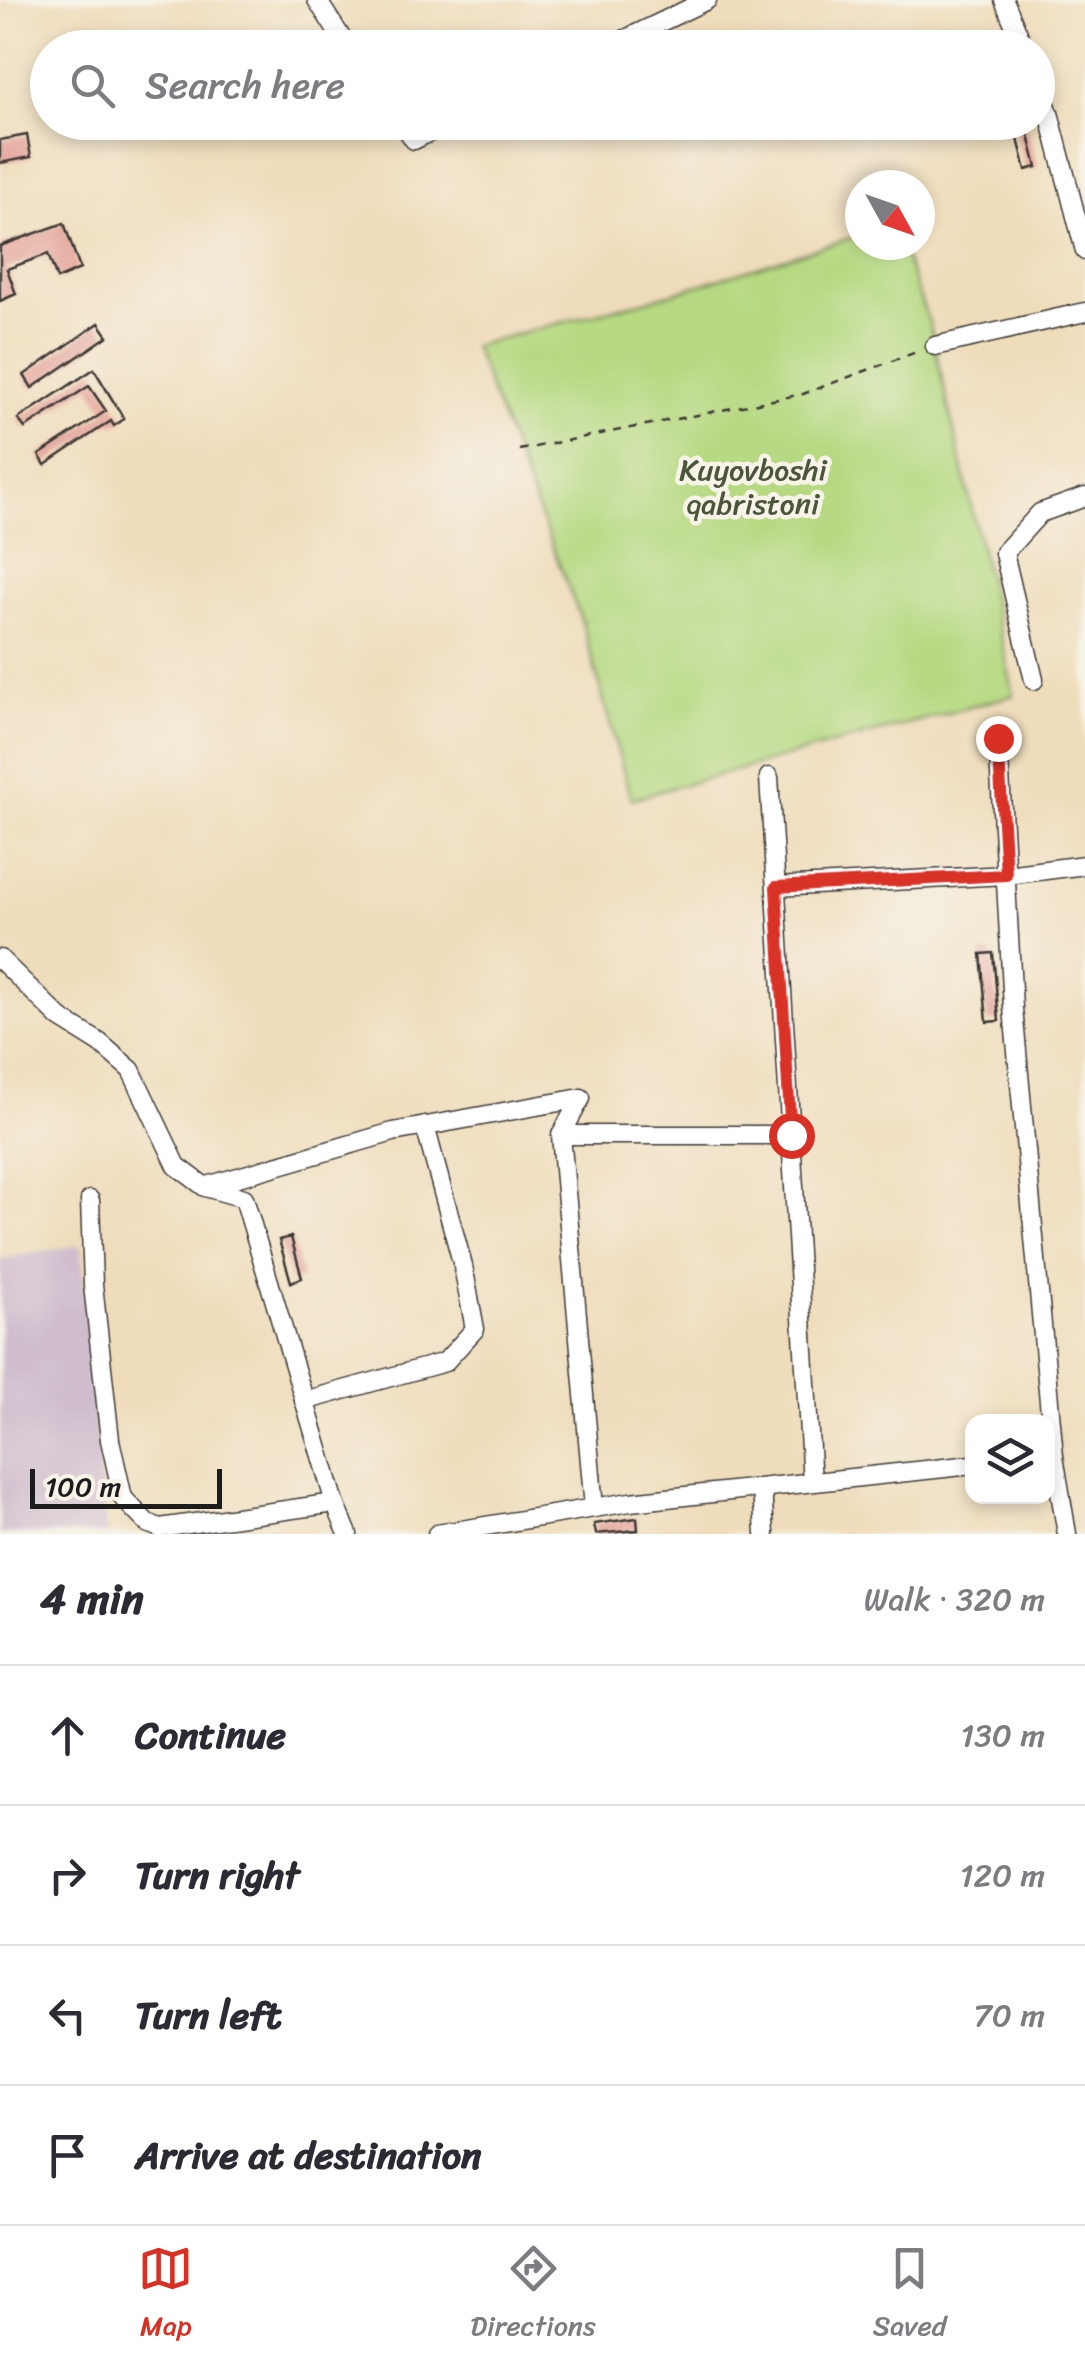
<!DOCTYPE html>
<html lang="en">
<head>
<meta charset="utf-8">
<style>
  body { margin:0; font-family:Sriracha,sans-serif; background:#f2f2f3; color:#2b2b33 }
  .controls { position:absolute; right:30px; bottom:30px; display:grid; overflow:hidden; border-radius:20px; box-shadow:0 5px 15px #0003 }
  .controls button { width:90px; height:90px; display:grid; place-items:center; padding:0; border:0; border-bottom:2px solid #e1e1e2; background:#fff; color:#2b2b33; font:50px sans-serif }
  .compass { position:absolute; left:845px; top:170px; width:90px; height:90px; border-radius:50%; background:#fff; box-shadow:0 5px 15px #0003; rotate:130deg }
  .scale { position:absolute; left:30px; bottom:25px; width:192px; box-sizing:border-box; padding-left:10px; border:5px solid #1c1c1c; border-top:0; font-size:28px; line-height:35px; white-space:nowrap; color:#1c1c1c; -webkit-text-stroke:8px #f7f3e8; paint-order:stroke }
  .stop { position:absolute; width:30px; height:30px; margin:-22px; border:8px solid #d93025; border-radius:50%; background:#fff }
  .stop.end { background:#d93025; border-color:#fff; box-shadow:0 2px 10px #0008 }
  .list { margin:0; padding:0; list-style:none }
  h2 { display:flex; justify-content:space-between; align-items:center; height:130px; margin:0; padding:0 40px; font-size:42px }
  h2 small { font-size:32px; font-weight:400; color:#7c7c81 }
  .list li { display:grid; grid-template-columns:65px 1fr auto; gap:30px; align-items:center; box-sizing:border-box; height:140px; padding:0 40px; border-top:2px solid #e1e1e2 }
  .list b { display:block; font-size:38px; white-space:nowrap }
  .list em { font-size:32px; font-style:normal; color:#7c7c81 }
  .icon { flex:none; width:55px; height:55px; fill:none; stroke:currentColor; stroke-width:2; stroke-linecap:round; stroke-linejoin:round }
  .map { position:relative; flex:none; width:1085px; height:1534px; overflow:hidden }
  .search { position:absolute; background:#fff; box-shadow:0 5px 15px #0003; left:30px; right:30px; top:30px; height:110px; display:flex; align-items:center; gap:25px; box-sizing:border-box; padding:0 35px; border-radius:55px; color:#7c7c81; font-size:38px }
  .sheet { height:690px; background:#fff }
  nav { display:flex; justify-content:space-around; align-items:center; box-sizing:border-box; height:140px; border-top:2px solid #e1e1e2; background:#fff; font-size:28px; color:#7c7c81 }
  nav a { display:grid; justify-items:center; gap:5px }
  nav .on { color:#d93025 }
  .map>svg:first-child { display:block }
  .industrial { fill:#cfbdce }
  .green { fill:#b6d981; stroke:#697a4e; stroke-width:2.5 }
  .building { fill:#e29a90 }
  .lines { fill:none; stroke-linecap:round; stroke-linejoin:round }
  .minor-casing { stroke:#3c3934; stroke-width:21 }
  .path { stroke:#3c3934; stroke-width:2.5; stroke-dasharray:8 8; stroke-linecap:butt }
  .minor { stroke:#fff; stroke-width:18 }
  .route { stroke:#d93025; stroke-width:12 }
  .labels { text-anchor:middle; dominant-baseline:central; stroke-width:9; stroke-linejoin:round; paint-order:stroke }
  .park-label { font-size:30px; fill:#4a553a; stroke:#f7f3e8 }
</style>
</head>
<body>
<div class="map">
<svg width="1085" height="1534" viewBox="0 0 1085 1534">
  <rect width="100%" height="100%" fill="#f7f3e8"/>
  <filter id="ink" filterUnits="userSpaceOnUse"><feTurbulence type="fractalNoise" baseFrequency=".01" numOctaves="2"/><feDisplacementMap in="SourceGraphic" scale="20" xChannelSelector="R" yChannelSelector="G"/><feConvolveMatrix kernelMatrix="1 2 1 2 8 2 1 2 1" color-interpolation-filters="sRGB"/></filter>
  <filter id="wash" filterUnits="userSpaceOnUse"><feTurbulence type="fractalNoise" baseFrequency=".0048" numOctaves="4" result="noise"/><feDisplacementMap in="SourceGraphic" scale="40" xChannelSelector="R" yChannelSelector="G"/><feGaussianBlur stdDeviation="2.25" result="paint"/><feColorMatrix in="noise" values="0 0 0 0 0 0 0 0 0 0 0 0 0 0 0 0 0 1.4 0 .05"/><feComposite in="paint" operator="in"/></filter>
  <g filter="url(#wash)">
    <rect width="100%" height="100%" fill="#efdcba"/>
    <path class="industrial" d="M 81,1245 L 106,1534 L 0,1534 L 0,1259 Z"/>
    <path class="green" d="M 860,235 L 860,245 L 900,245 L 930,325 L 1014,695 L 631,799 L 582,622 L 473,346 L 670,294 Z"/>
    <g id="blocks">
      <path class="building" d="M 1027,128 L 1037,167 L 1026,170 L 1016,131 Z
        M 27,135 L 31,157 L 0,163 L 0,140 Z
        M 64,223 L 80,269 L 57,279 L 48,254 L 7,269 L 16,294 L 0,301 L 0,246 Z
        M 99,323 L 108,336 L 32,388 L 24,375 Z
        M 94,369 L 124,419 L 114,426 L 111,421 L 45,465 L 39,455 L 106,411 L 89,386 L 25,428 L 18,419 Z
        M 993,953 L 999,1021 L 987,1022 L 981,954 Z
        M 291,1237 L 302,1278 L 291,1282 L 279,1240 Z
        M 637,1518 L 638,1530 L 596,1534 L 594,1524 Z"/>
    </g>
  </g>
  <g filter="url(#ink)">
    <use href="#blocks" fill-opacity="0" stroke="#3c3934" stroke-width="2.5"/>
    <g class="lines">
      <defs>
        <path id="minor" d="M 317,0 L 348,48
          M 1004,0 L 1024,48
          M 607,48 L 707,0
          M 1038,82 L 1049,113 L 1085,251
          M 402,122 L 414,140 L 450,122
          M 935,346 L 1085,312
          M 1034,680 L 1004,553 L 1040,513 L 1085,497
          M 998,738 L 1013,1008 L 1054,1456 L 1067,1534
          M 769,777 L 812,1482
          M 776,887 L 1006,875 L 1085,865
          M 0,959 L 60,1018 L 100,1043 L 131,1070 L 177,1166 L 205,1187 L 244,1198 L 335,1503 L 348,1534
          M 581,1098 L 561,1135 L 594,1508
          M 561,1135 L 791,1135
          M 207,1186 L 393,1132 L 581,1098
          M 90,1200 L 93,1285 L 110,1440 L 123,1498 L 147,1523 L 160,1528 L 335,1503
          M 304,1401 L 445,1362 L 475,1329 L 463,1266 L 425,1126
          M 762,1488 L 765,1534
          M 437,1534 L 630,1502 L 972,1465"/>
      </defs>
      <use href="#minor" class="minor-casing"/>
      <path class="path" d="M 519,450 L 803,394 L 919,351"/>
      <use href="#minor" class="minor"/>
    </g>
  </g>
  <g class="lines" filter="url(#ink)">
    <path class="route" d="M 791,1135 L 776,887 L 1006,875 L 998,738"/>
  </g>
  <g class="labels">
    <g class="park-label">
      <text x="753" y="470">Kuyovboshi<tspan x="753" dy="34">qabristoni</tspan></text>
    </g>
  </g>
</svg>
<div class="controls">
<button><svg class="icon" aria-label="layers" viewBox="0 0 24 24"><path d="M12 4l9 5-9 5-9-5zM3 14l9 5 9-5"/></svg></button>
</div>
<svg class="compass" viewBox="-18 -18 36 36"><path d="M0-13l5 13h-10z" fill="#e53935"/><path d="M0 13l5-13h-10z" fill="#7c7c81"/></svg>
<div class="scale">100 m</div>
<div class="stop" style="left:791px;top:1135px"></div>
<div class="stop end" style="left:998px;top:738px"></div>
<div class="search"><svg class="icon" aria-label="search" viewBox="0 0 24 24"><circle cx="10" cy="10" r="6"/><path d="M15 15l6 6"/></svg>Search here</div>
</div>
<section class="sheet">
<h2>4 min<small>Walk · 320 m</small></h2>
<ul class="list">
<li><svg class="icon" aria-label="ahead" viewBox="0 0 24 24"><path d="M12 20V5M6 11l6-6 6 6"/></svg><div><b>Continue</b></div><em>130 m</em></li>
<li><svg class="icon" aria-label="right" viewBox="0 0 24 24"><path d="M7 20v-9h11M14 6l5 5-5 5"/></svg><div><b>Turn right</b></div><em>120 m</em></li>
<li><svg class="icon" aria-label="left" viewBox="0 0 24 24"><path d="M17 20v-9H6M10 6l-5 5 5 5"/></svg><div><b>Turn left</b></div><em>70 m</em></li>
<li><svg class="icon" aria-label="arrive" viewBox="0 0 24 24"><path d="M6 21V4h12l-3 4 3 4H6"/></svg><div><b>Arrive at destination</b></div></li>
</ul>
</section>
<nav>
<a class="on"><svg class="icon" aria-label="map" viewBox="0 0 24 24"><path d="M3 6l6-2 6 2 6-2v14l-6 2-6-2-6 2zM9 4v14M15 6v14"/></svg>Map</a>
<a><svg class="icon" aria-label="directions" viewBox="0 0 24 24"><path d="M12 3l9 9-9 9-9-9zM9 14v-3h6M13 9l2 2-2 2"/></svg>Directions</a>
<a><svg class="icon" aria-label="saved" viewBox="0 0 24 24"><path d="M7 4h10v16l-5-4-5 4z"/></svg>Saved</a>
</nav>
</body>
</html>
